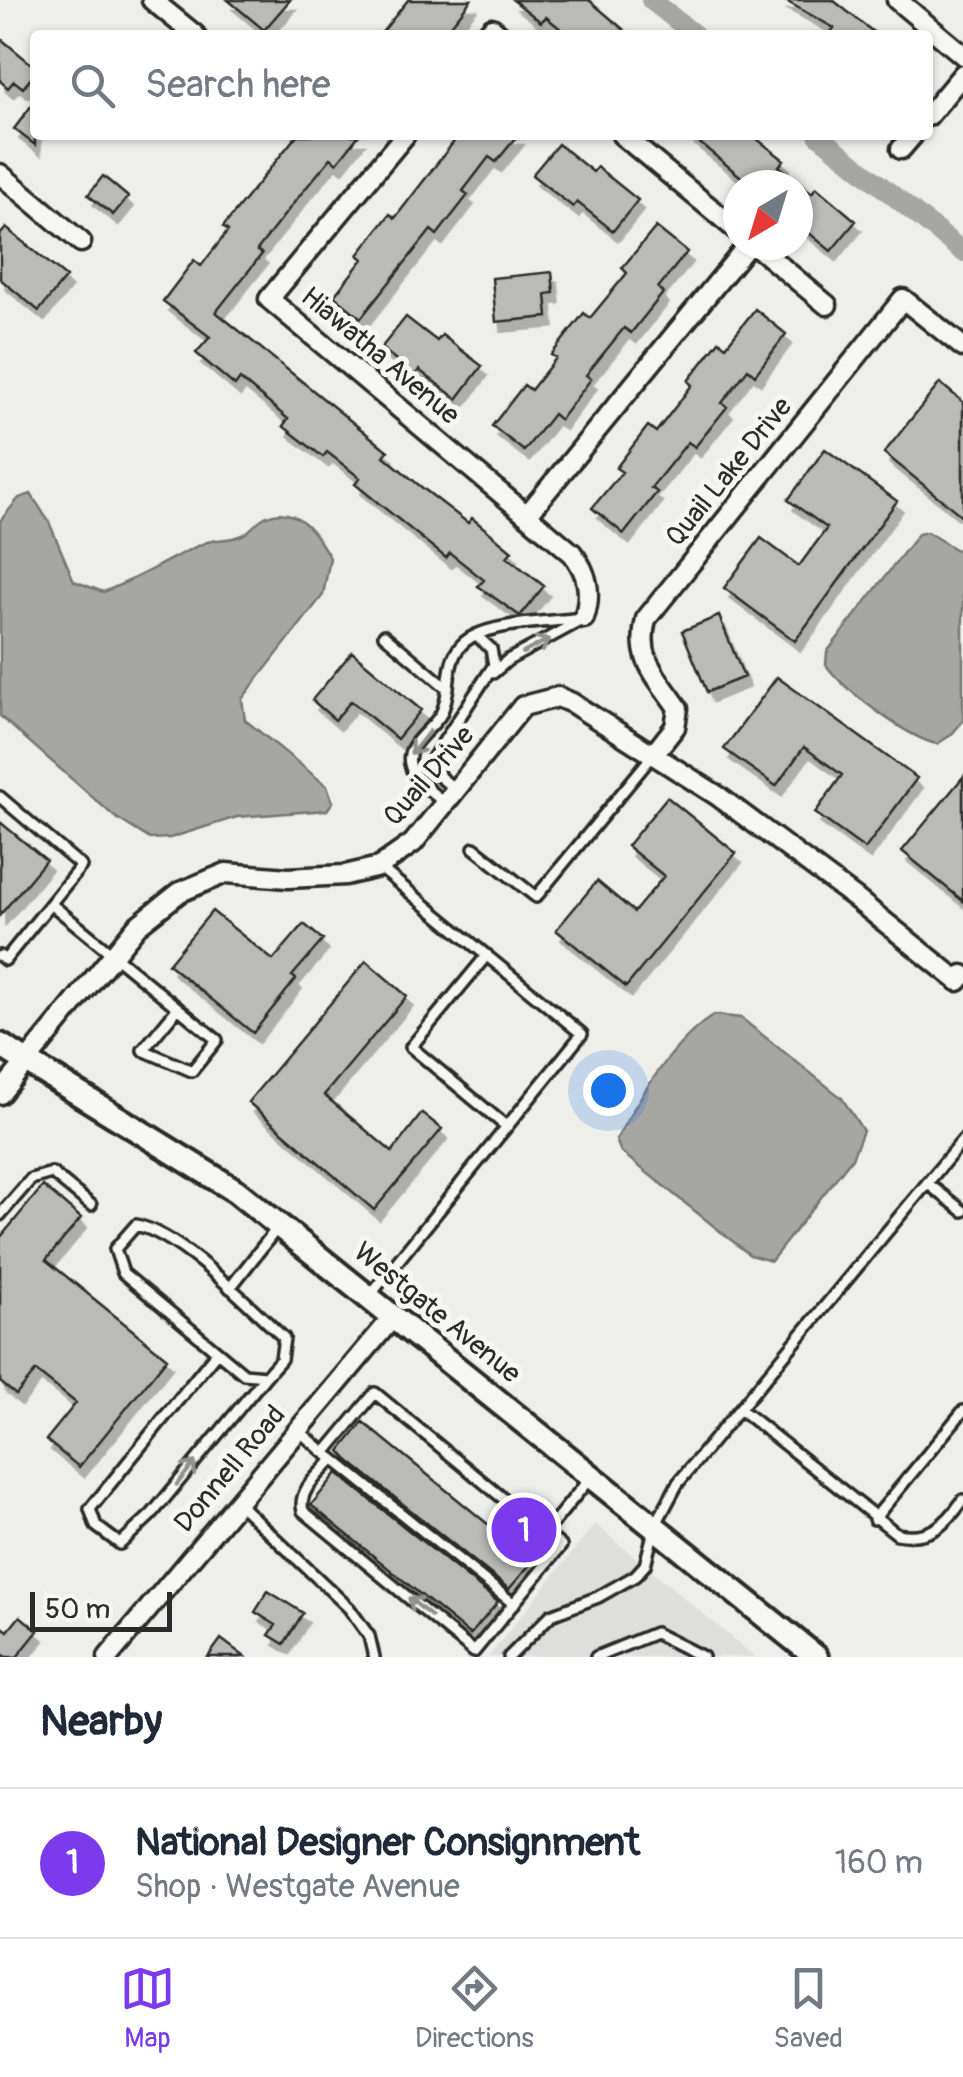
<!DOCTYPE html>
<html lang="en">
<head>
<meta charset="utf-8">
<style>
  body { margin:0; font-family:Pangolin,sans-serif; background:#f2f2f3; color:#1f2937 }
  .compass { position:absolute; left:723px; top:170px; width:90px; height:90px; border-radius:50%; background:#fff; box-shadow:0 2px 8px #0004; rotate:218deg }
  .scale { position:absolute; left:30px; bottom:25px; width:142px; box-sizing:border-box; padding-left:10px; border:5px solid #2b2b2b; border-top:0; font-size:28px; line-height:35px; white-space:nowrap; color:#2b2b2b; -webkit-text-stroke:8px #f6f6f2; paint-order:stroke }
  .you { position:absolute; left:608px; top:1090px; width:35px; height:35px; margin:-25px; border:8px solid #fff; border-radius:50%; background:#1a73e8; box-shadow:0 0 0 15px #1a73e833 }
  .badge { display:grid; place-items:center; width:65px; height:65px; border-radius:50%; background:#7c3aed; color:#fff; font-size:32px; font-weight:700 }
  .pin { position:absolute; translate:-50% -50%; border:5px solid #fff; box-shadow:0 2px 10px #0006 }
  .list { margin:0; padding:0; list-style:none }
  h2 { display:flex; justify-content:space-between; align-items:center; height:130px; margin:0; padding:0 40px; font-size:42px }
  h2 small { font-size:32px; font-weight:400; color:#747a83 }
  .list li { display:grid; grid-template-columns:65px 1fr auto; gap:30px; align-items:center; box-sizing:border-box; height:150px; padding:0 40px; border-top:2px solid #e0e1e3 }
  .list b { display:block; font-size:38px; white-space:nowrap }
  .list p { margin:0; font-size:32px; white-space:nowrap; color:#747a83 }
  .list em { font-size:32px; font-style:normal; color:#747a83 }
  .icon { flex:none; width:55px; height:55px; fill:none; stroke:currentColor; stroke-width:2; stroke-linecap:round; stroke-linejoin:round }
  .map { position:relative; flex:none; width:963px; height:1657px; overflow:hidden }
  .search { position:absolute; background:#fff; box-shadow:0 2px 8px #0004; left:30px; right:30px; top:30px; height:110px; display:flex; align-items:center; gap:25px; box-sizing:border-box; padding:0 35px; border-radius:10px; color:#747a83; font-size:38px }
  .sheet { height:280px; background:#fff }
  nav { display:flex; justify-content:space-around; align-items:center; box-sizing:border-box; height:140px; border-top:2px solid #e0e1e3; background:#fff; font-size:28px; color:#747a83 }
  nav a { display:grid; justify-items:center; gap:5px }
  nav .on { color:#7c3aed }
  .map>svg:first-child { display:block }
  .built { fill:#dededb }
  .water { fill:#a6a6a3; stroke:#757573; stroke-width:2.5 }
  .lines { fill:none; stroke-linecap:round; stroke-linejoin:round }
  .canal { stroke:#a6a6a3; stroke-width:20 }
  .building { fill:#babab7; stroke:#2b2b2b; stroke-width:2.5; filter:url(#shadow) }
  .service-casing { stroke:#2b2b2b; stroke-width:16 }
  .minor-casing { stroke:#2b2b2b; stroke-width:25 }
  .tertiary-casing { stroke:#2b2b2b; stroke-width:30 }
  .service { stroke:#f6f6f2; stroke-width:9 }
  .minor { stroke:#f6f6f2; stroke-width:18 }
  .tertiary { stroke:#f6f6f2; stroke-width:22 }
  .oneway { stroke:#90908e }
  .labels { text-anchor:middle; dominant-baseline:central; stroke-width:10; stroke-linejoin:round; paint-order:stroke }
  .street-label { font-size:28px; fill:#2b2b2b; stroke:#f6f6f2 }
</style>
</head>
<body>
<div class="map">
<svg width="963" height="1657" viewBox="0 0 963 1657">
  <defs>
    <filter id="shadow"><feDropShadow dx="5.5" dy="10" stdDeviation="0" flood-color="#0004"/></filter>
  </defs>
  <rect width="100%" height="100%" fill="#eeeeea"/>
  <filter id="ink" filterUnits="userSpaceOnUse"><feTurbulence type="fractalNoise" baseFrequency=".01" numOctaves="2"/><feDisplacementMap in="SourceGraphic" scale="20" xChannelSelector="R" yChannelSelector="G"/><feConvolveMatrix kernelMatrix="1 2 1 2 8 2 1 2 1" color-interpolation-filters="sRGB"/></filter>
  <g filter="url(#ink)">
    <path class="built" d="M 595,1524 L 755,1657 L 488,1657 Z"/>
    <path class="water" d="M 31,494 L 49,522 L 74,581 L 103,592 C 138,579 168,559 202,544 C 214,538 228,541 240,536 C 250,533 255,522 265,517 C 297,502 317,535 330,558 L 323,595 L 242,699 L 245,720 L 327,786 L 333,802 L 327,810 L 237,817 L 170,838 L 150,839 L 115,817 L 0,716 L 0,521 L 19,498 Z
      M 927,532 L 963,554 L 963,721 L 951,735 L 937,744 C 908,738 844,690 826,665 L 827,652 L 918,534 Z
      M 714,1015 L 741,1018 L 842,1098 L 863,1131 L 852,1158 L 771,1261 L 750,1255 L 621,1152 L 616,1140 C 638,1099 674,1040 714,1015 Z"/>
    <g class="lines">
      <path class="canal" d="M 651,0 L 695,35
        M 818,135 L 963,252"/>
    </g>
    <path class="building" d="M 228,0 L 290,0 L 264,30 Z
      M 408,0 L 471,0 L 445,33 L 439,28 L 433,35 L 380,35 Z
      M 513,0 L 589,0 L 630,35 L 568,35 L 546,17 L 541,22 Z
      M 784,0 L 833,0 L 877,35 L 829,35 L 834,28 Z
      M 0,38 L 35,67 L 35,73 L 23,88 L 14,81 L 8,88 L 0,81 Z
      M 35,101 L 35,145 L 14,129 Z
      M 297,135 L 359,135 L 337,163 L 331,158 L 300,195 L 257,250 L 262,254 L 216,312 L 388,451 L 384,456 L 420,486 L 468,523 L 472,518 L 512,551 L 507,557 L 544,586 L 520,616 L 478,586 L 484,580 L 450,553 L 446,558 L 355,484 L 360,478 L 327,452 L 323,457 L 283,426 L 288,419 L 240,379 L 235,386 L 196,353 L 210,337 L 163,301 L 194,260 L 201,266 L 228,231 L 223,227 Z
      M 459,135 L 518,135 L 496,162 L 489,157 L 463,191 L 468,195 L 437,235 L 431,230 L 361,318 L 334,296 L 363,259 L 358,255 L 390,214 L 395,218 Z
      M 690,135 L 752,135 L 784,160 L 779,166 L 812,193 L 816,187 L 856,221 L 831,251 L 798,224 L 798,185 L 751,185 Z
      M 558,144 L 593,172 L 597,167 L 638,200 L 613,231 L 577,202 L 573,207 L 532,175 Z
      M 103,176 L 128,197 L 113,215 L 88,195 Z
      M 656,227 L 687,252 L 658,288 L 663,293 L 631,333 L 624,328 L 586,375 L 591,379 L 560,420 L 553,414 L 524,451 L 492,426 L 524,385 L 531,390 L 556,358 L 551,355 L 584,313 L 590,318 L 627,273 L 622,268 Z
      M 6,228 L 66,277 L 39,311 L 0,279 L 0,235 Z
      M 552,272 L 554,293 L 546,294 L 548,317 L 496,322 L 492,278 Z
      M 755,309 L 786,334 L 755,375 L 748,369 L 722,403 L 727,407 L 695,447 L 688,442 L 651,488 L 657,492 L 624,534 L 592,508 L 622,472 L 616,468 L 648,426 L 656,432 L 692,385 L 688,381 L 719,341 L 726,346 Z
      M 406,317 L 437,341 L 442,335 L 482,366 L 457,399 L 419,370 L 415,375 L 381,348 Z
      M 940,383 L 963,402 L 963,517 L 884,453 Z
      M 825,449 L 897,501 L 795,641 L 724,588 L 761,538 L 799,566 L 827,528 L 788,500 Z
      M 719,616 L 744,677 L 707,692 L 682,631 Z
      M 352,652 L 421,710 L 397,739 L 351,701 L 335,720 L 312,700 Z
      M 777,677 L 917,778 L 865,849 L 815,813 L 842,775 L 804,747 L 776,786 L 724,749 Z
      M 963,777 L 963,901 L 902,851 Z
      M 667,797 L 736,853 L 626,987 L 556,930 L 597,881 L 634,912 L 664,876 L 627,846 Z
      M 0,822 L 46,860 L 0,915 Z
      M 212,911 L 273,960 L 304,924 L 323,940 L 292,976 L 296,979 L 253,1033 L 168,964 Z
      M 366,961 L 407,996 L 324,1095 L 392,1152 L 422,1113 L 442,1129 L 374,1210 L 248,1102 Z
      M 43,1186 L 81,1218 L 46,1260 L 167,1358 L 79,1467 L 46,1440 L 76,1403 L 36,1371 L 16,1395 L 0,1382 L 0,1238 Z
      M 363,1422 L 533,1561 L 509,1589 L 348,1460 L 340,1451 Z
      M 337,1473 L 498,1602 L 470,1635 L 311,1505 Z
      M 268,1591 L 303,1613 L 284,1644 L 269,1635 L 276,1625 L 255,1612 Z
      M 20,1616 L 38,1631 L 17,1657 L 6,1657 L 0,1652 L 0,1625 L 8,1631 Z
      M 221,1639 L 245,1657 L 208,1657 Z"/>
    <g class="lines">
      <defs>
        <path id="service" d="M 384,635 L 448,689
          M 493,673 L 508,660 L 578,622
          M 456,790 L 440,777 L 433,758 L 494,665 L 491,649 L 476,635
          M 0,797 L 81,866 L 5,960 L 0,956
          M 445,804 C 434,793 413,780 410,764 C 405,744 432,730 441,714 C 454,688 442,655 470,638 C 497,622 553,622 584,618
          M 474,848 L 536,897 L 653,755
          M 51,904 L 217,1040 L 192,1071 L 143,1050 L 178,1008
          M 487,955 L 411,1047 L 507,1127
          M 927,1183 L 963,1211
          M 0,1215 L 31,1179 L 52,1173 L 91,1205
          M 136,1225 C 182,1235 248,1305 284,1338 L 281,1359 L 266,1376 L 244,1374 L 123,1273 L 115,1249 Z
          M 230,1288 L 278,1227
          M 371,1294 L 582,1034 L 379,867
          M 217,1352 L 90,1509 L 96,1526 L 120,1544 L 152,1514 L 266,1376
          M 740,1409 L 897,1534 C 929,1540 946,1525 963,1500
          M 298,1430 L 325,1453
          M 333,1459 C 320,1474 297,1490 303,1511 L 474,1652 L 561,1546 L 375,1393 L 325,1453 L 333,1459 L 514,1604
          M 237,1502 L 349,1608 L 369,1636 L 374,1657
          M 874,1519 L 963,1411
          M 545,1533 L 591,1477
          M 509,1657 L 551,1615 L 598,1597 L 635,1576 L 645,1565 L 655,1526 L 678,1483 L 963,1140
          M 596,1657 L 655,1633 L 703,1657"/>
        <path id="minor" d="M 152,0 L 195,35
          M 897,0 L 963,55
          M 486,35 L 492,28 L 500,35
          M 928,116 L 963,74
          M 405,135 L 269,299 L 572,553 C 588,573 592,593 584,618
          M 622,135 L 738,231
          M 901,149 L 913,135
          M 0,174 L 81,242
          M 755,245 L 827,305
          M 527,515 L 748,245
          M 653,755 L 675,727 L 678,708 C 656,675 636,660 646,619 L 903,299 L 963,347
          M 0,1094 L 137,926 L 180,892 L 226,873 L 288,878 L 345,875 L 379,867 L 413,843 L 523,706 L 558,697 L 572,703 L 718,796 L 855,898 L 958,981 L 963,975
          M 108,1657 L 394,1316"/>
        <path id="tertiary" d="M 0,1045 L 236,1191 L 816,1657"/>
      </defs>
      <use href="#service" class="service-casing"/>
      <use href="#minor" class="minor-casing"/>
      <use href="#tertiary" class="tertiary-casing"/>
      <use href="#service" class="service"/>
      <use href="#minor" class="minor"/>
      <use href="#tertiary" class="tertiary"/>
    </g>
    <defs><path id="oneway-shaft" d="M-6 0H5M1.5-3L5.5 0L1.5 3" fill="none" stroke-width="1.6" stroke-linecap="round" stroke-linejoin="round" transform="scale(2.5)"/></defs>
    <g class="oneway">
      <use href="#oneway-shaft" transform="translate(536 646) rotate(-28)"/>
      <use href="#oneway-shaft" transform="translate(420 743) rotate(128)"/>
      <use href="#oneway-shaft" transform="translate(186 1473) rotate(-51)"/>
      <use href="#oneway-shaft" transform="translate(420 1607) rotate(-141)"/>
    </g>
  </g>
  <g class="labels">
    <g class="street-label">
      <text transform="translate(380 356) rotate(40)">Hiawatha Avenue</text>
      <text transform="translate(729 472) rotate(-51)">Quail Lake Drive</text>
      <text transform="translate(429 776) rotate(-49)">Quail Drive</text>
      <text transform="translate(437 1313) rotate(39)">Westgate Avenue</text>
      <text transform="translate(230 1469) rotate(-50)">Donnell Road</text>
    </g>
  </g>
</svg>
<svg class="compass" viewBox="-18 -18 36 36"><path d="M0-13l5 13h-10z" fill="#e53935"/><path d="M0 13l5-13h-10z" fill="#747a83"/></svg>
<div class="scale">50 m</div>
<div class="you"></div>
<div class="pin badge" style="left:524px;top:1530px">1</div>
<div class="search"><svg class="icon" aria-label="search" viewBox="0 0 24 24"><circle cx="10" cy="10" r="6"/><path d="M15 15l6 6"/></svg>Search here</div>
</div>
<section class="sheet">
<h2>Nearby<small></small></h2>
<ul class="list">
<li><span class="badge">1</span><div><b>National Designer Consignment</b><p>Shop · Westgate Avenue</p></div><em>160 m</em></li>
</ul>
</section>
<nav>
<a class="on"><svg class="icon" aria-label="map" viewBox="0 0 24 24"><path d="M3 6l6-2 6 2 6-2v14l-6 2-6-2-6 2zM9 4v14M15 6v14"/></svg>Map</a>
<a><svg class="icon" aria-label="directions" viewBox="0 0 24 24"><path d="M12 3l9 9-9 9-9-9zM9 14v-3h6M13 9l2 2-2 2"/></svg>Directions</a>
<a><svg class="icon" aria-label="saved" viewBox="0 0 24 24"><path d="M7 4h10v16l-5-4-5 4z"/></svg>Saved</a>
</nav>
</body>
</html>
